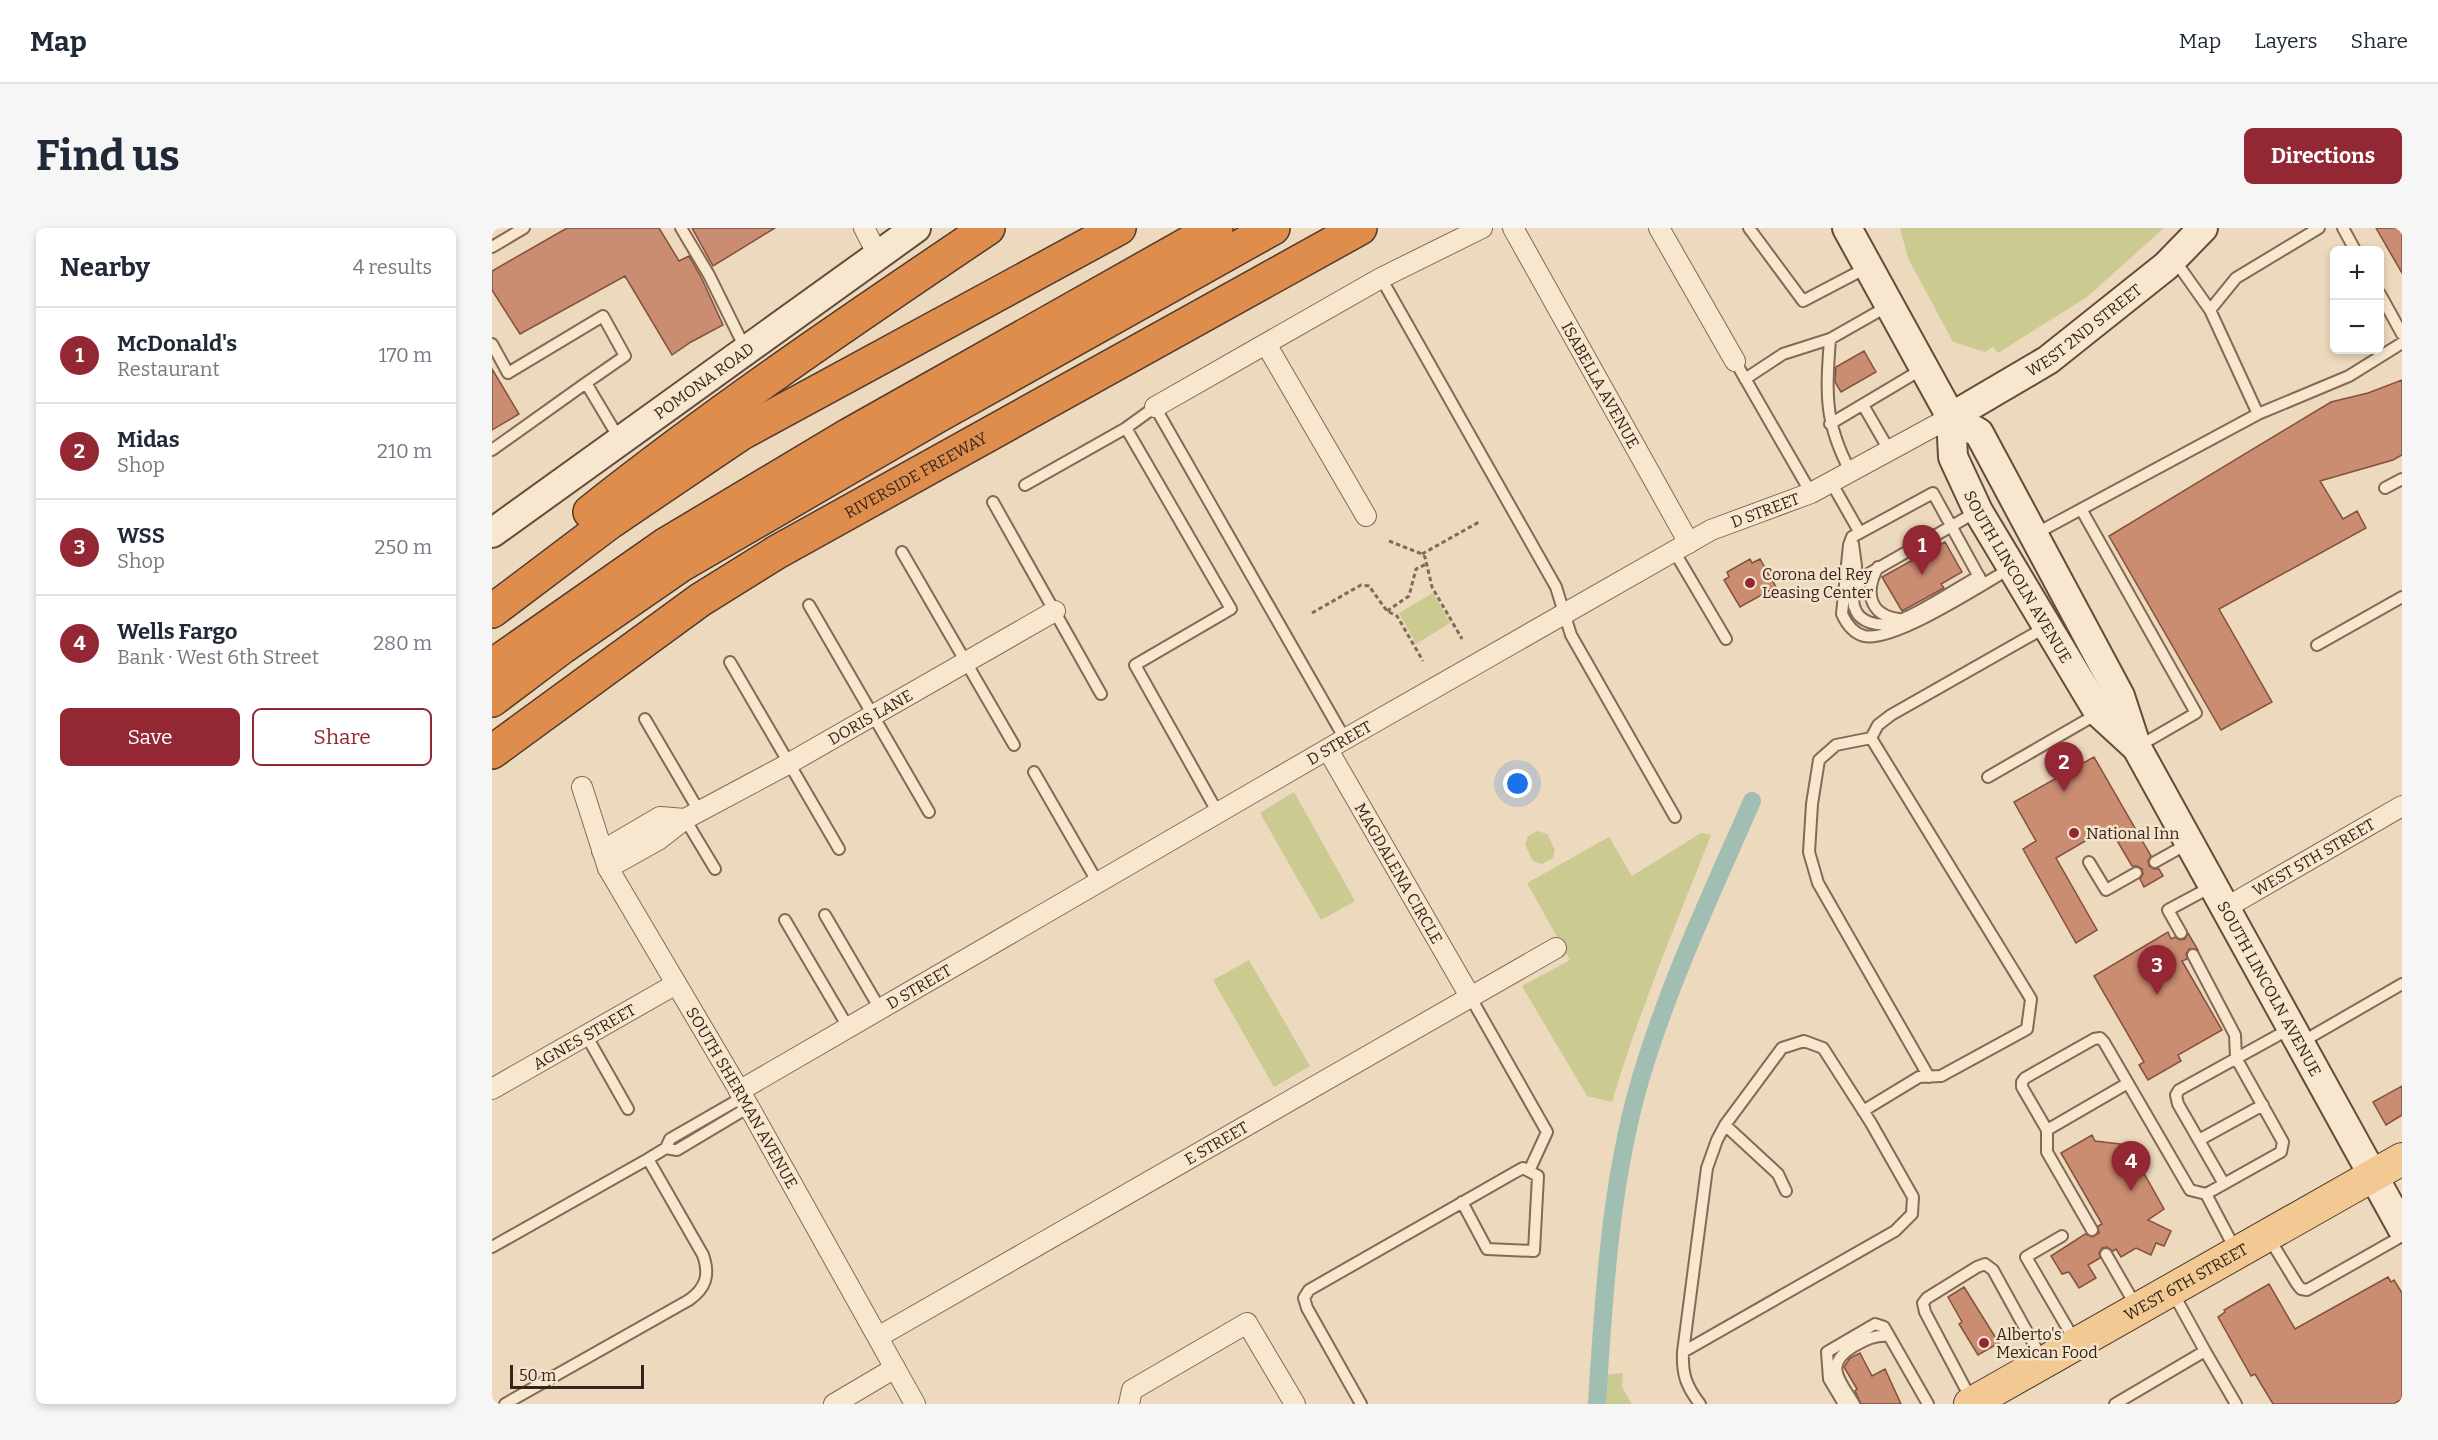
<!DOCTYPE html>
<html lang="en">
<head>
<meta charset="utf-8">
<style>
  body { margin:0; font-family:Bitter,serif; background:#f6f6f7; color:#1f2937 }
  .controls { position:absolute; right:18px; top:18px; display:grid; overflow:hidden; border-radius:9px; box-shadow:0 3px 9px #0003 }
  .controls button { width:54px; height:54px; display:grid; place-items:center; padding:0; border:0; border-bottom:2px solid #e0e1e3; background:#fff; color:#1f2937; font:30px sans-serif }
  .scale { position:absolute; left:18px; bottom:15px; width:134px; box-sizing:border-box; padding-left:6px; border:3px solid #34241b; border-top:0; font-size:16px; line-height:21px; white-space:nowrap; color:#34241b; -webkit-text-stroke:4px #f5e4cc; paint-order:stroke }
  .you { position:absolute; left:1026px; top:556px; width:21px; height:21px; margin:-15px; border:4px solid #fff; border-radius:50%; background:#1a73e8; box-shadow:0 0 0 9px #1a73e833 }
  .badge { display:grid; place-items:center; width:39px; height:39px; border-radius:50%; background:#932734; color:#fff; font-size:20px; font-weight:700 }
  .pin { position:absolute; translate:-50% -50px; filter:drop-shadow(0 2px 3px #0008) }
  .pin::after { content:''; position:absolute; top:32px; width:21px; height:18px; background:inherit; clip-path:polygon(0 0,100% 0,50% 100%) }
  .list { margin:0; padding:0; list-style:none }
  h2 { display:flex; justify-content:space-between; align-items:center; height:78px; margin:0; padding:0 24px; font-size:26px }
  h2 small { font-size:20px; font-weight:400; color:#747a83 }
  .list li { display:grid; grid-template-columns:39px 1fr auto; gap:18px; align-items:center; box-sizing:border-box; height:96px; padding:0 24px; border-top:2px solid #e0e1e3 }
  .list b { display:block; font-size:22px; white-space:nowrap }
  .list p { margin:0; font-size:20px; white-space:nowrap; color:#747a83 }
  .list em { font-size:20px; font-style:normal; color:#747a83 }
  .actions { display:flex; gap:12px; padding:18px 24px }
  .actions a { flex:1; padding:14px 0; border:2px solid #932734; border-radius:9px; text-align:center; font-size:21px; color:#932734 }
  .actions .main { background:#932734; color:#fff }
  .map { position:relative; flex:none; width:1910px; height:1176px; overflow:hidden; border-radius:9px }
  header { display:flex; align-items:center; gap:36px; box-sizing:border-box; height:84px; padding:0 30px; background:#fff; border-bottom:2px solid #e0e1e3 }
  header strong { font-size:28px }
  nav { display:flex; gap:33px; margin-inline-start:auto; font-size:21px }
  .intro { display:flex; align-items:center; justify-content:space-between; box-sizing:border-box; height:144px; padding:0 36px }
  h1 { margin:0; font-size:42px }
  .button { padding:15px 27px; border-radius:9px; background:#932734; color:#fff; font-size:21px; font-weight:700 }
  main { display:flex; gap:36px; padding:0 36px }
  aside { flex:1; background:#fff; border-radius:9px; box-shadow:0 3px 9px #0003 }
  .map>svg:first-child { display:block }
  .green { fill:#caca91 }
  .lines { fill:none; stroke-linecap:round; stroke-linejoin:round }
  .canal { stroke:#a0beb2; stroke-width:18 }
  .building { fill:#cb8d72; stroke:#83503c; stroke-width:1.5 }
  .lane-casing { stroke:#846956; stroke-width:14 }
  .street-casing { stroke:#846956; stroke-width:22 }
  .secondary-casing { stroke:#664b3a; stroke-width:32 }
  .primary-casing { stroke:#52392b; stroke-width:34 }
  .highway-casing { stroke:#52392b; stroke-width:36 }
  .path { stroke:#846956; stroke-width:3; stroke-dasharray:4.5 3; stroke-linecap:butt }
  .lane { stroke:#f8e7cf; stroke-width:10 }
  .street { stroke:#f8e7cf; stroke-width:20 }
  .secondary { stroke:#f8e7cf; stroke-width:28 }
  .primary { stroke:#f2c993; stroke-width:32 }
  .highway { stroke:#de8d4c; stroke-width:33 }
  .poi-dot { fill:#932734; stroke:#f5e4cc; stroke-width:2 }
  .labels { text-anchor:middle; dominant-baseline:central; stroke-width:5; stroke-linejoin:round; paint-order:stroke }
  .street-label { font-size:16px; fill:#34241b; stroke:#f5e4cc }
  .poi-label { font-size:16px; fill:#34241b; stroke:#f5e4cc; text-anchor:start }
</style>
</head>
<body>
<header>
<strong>Map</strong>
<nav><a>Map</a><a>Layers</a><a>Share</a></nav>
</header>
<div class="intro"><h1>Find us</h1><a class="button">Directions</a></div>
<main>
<aside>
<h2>Nearby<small>4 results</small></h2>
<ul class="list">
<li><span class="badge">1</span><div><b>McDonald's</b><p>Restaurant</p></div><em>170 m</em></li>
<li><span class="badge">2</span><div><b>Midas</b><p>Shop</p></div><em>210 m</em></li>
<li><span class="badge">3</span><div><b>WSS</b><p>Shop</p></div><em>250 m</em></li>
<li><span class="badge">4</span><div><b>Wells Fargo</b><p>Bank · West 6th Street</p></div><em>280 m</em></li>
</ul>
<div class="actions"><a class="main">Save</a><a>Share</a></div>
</aside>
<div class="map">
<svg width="1910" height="1176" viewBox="0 0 1910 1176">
  <rect width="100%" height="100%" fill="#edd9bd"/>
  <path class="green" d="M 1408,0 L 1672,0 L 1595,69 L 1506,125 L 1501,119 L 1493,124 L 1461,114 L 1416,30 Z
    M 941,365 L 958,395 L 924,416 L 907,385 Z
    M 802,564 L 863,673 L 829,692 L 768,585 Z
    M 1045,603 L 1055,606 L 1063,622 L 1061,630 L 1050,636 L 1041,633 L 1033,617 L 1036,608 Z
    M 1209,605 L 1219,607 C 1184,696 1147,783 1120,874 L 1095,868 L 1030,758 L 1078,732 L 1035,655 L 1117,609 L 1140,648 Z
    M 757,732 L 818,838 L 782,859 L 721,752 Z
    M 1131,1145 L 1130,1159 L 1140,1176 L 1112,1176 L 1114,1147 Z"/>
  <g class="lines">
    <path class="canal" d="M 1105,1176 C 1112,1062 1119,939 1155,830 C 1183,742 1223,658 1260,573"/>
  </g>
  <path class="building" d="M 75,0 L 167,0 L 187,33 L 197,28 L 210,51 L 231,97 L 199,114 L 180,127 L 133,48 L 28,106 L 0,62 L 0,43 Z
    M 200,0 L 283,0 L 221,38 Z
    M 1884,0 L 1910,0 L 1910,45 Z
    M 1372,123 L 1384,144 L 1349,164 L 1343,154 L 1344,139 Z
    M 0,141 L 27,186 L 0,202 Z
    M 1910,152 L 1910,227 L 1901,232 L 1828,253 L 1851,291 L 1865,283 L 1874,300 L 1727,381 L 1780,474 L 1729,502 L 1617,308 L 1839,174 L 1876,165 Z
    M 1453,314 L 1470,344 L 1449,356 L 1452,360 L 1410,383 L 1390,349 Z
    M 1258,331 L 1260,335 L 1268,331 L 1284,359 L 1248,379 L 1232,352 L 1237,349 L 1235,344 Z
    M 1602,529 L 1659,628 L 1656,633 L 1657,638 L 1662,641 L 1667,641 L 1671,648 L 1652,659 L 1648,651 L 1651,646 L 1650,641 L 1645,638 L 1640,638 L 1617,599 L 1564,630 L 1605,702 L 1584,715 L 1531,621 L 1544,613 L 1522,574 Z
    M 1676,704 L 1679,711 L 1683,709 L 1688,712 L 1693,711 L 1696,705 L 1706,722 L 1697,721 L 1694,726 L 1695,731 L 1690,733 L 1730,802 L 1686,827 L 1689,833 L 1656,852 L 1647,837 L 1652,834 L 1602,748 Z
    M 1910,858 L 1910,887 L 1894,897 L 1881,874 Z
    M 1600,907 L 1603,913 L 1636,917 L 1672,981 L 1656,992 L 1679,1003 L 1672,1018 L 1664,1015 L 1659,1027 L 1644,1020 L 1629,1029 L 1624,1021 L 1621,1023 L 1615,1019 L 1610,1020 L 1607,1025 L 1608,1030 L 1596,1037 L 1604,1050 L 1587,1060 L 1577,1044 L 1570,1046 L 1559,1028 L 1593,1006 L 1601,1009 L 1607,1005 L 1606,998 L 1610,996 L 1569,925 Z
    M 1896,1049 L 1899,1054 L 1902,1052 L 1910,1065 L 1910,1171 L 1902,1176 L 1781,1176 L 1763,1146 L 1759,1148 L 1726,1089 L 1733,1084 L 1732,1082 L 1777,1056 L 1803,1101 Z
    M 1472,1059 L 1507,1115 L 1486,1127 L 1467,1096 L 1470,1094 L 1456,1069 Z
    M 1368,1125 L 1380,1148 L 1393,1141 L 1409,1176 L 1369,1176 L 1363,1163 L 1365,1161 L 1352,1139 L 1358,1130 Z"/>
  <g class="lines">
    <defs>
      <path id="lane" d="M 189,0 L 217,47 L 253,120
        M 1257,0 L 1311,73 L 1376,39
        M 1851,0 L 1863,22
        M 0,19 L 32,0
        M 1682,31 L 1718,82 L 1766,186
        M 889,50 L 1064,359 L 1079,407 L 1183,589
        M 1888,66 L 1910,106
        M 1718,82 L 1744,50 L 1827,0
        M 0,116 L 16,145 L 111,88 L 133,128 L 94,155
        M 1243,133 L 1319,265
        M 1253,151 L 1291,126 L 1338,111
        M 1371,177 L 1397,222
        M 1338,196 L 1432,140
        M 634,200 L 739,381 L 643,437 L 726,585
        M 0,222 L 94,155 L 128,212
        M 1358,243 C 1332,193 1334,166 1338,111 L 1396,78
        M 1339,254 L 1368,305
        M 533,257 L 634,200 L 663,179 L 853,511
        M 1893,260 L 1910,251
        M 501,274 L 609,466
        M 1589,281 L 1704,485 L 1647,518
        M 1486,283 L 1376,346 C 1367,355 1356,369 1364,383 C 1369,394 1385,398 1396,396 C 1419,391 1464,361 1487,348
        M 1543,306 L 1766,186 L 1857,148 L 1910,115
        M 1361,316 L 1364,338 L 1363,360
        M 1182,323 L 1234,411
        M 410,324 L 522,517
        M 1386,339 C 1373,363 1376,387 1407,391
        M 1491,356 L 1441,265 L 1360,309 L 1357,317 L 1350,386 C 1354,395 1361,405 1372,408 C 1401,415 1491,356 1519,340
        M 317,377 L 437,584
        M 1825,417 L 1910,369
        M 238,434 L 347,621
        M 153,491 L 207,583
        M 1379,510 L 1344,517 L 1327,532 L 1320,576 L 1317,624 L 1326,655 L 1437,849
        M 542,544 L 606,655
        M 1496,549 L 1605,486
        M 193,591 L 223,641
        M 1597,634 L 1614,662 L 1644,645
        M 1663,634 L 1697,615
        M 333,687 L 388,781
        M 293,692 L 356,799
        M 1689,705 L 1676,682 L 1719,659
        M 979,770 L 1055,904 L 1037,943
        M 94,807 L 136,881
        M 1808,815 L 1910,756
        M 1371,883 L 1427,849 L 1449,848 L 1535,801 L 1539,771 L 1379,510 L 1386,497 L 1399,487 L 1554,399
        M 1233,897 L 1286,946 L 1294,963
        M 1555,902 L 1636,855
        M 1707,912 L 1771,877
        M 174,920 L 185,922 L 257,879
        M 1732,956 L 1686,876 L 1684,867 L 1687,862 L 1799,800
        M 1714,966 L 1743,1021
        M 1600,1002 L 1555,924 L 1555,902 L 1530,859 L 1530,854 L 1533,850 L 1602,811 L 1608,810 L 1612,814 L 1698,962 L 1714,966 L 1789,924 L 1791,914 L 1744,830 L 1743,807 L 1701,727
        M 1570,1008 L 1534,1029 L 1583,1113
        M 1777,1010 L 1805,1056 L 1809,1061 L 1815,1062 L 1910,1008
        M 0,1019 L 156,931 L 174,920 L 178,911 L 251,869
        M 1614,1026 L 1644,1078
        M 1713,1123 L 1744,1176
        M 1191,1124 L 1403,1003 L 1420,986 L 1421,969 L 1379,895 L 1331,820 L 1312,813 L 1290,820 L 1233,897 L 1225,912 L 1215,940 L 1191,1124 C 1190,1146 1194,1158 1208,1176
        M 1479,1171 L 1433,1084 L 1431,1075 L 1435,1070 L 1485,1039 L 1493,1036 L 1501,1042 L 1550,1131
        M 13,1176 L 197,1072 C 214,1060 218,1047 211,1027 L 156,931
        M 869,1176 L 815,1080 L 812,1070 L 817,1062 L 1020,946 L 1031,940 L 1046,948 L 1042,1023 L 995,1021 L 970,974
        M 1352,1176 L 1337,1151 L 1335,1124 L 1383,1096 L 1392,1099 L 1436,1176
        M 1362,1176 C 1347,1151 1331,1137 1362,1118 C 1375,1111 1382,1107 1397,1108
        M 1623,1176 L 1713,1123 L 1680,1063"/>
      <g id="street">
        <path d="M 372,0 L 386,27"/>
        <path id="s1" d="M 1021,0 L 1197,315"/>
        <path d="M 1167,0 L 1243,133"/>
        <path d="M 774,116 L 874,288"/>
        <path d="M 663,179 L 889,50 L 990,0"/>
        <path id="s2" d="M 836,522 L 979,770"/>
        <path id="s3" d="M 90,559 L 116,640 L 257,879 L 423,1176"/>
        <path d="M 110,623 L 168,589 L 193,591"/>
        <path id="s4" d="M 116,640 L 166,612 L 193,591 L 296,536 L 563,383"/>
        <path id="s5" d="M 1735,679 L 1910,578"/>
        <path id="s6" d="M 0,861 L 184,756"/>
        <path id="s7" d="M 247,863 L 853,511 L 1219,302 L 1319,265 L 1459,189"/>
        <path id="s8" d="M 386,1109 L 1064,720"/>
        <path d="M 342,1176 L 403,1140"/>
        <path d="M 637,1176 L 640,1162 L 755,1095 L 803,1176"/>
      </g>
      <g id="secondary">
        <path id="s9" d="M 1355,0 L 1459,189 L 1461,229 L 1486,283 L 1607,485 L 1644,519"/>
        <path id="s10" d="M 1459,189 L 1487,205 L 1628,468 L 1645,520 L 1910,1000"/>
        <path id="s11" d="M 1459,189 L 1556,132 L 1674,38 L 1711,0"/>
        <path id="s12" d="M 0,305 L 424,0"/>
      </g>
      <g id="primary">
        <path id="s13" d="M 1478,1176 L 1910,931"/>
      </g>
      <g id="highway">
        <path d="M 98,284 C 225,183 361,91 496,0"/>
        <path d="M 0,383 L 118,294 L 248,206 L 627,0"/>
        <path d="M 0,438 L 173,317 L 357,207 L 724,0"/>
        <path d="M 0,472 L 69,420 L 189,337 L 447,187 L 781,0"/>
        <path id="s14" d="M 0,524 L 208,372 L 285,324 L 868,0"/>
      </g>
    </defs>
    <use href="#lane" class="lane-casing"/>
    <use href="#street" class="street-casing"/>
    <use href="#secondary" class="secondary-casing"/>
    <use href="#primary" class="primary-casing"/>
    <use href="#highway" class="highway-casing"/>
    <path class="path" d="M 897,313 L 930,326 L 933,329 L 940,359 L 970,411
      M 930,326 L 987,294
      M 895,383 L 917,368 L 924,341 L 934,336
      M 820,385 L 869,357 L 877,358 L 895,383 L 905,388 L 931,433"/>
    <use href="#lane" class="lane"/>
    <use href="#street" class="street"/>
    <use href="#secondary" class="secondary"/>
    <use href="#primary" class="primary"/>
    <use href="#highway" class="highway"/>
  </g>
  <g class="poi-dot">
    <circle cx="1258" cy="355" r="6"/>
    <circle cx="1582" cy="605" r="6"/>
    <circle cx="1492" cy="1115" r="6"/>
  </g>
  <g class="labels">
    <g class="street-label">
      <text stroke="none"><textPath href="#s11" startOffset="159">WEST 2ND STREET</textPath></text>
      <text stroke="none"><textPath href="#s12" startOffset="261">POMONA ROAD</textPath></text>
      <text stroke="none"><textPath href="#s1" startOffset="180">ISABELLA AVENUE</textPath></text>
      <text stroke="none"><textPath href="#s14" startOffset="507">RIVERSIDE FREEWAY</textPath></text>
      <text stroke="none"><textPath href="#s7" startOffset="1180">D STREET</textPath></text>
      <text stroke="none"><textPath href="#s9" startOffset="392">SOUTH LINCOLN AVENUE</textPath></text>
      <text stroke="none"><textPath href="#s4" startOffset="303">DORIS LANE</textPath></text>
      <text stroke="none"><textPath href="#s7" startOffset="694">D STREET</textPath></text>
      <text stroke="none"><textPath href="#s5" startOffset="100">WEST 5TH STREET</textPath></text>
      <text stroke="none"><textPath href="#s2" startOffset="142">MAGDALENA CIRCLE</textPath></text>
      <text stroke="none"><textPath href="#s7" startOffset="208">D STREET</textPath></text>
      <text stroke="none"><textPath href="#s10" startOffset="660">SOUTH LINCOLN AVENUE</textPath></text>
      <text stroke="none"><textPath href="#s6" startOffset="106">AGNES STREET</textPath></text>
      <text stroke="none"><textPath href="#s3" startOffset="351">SOUTH SHERMAN AVENUE</textPath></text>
      <text stroke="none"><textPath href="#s8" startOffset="390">E STREET</textPath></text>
      <text stroke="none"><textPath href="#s13" startOffset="248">WEST 6TH STREET</textPath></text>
    </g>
    <g class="poi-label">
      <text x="1270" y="346">Corona del Rey<tspan x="1270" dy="18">Leasing Center</tspan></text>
      <text x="1594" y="605">National Inn</text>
      <text x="1504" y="1106">Alberto's<tspan x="1504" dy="18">Mexican Food</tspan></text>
    </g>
  </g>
</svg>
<div class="controls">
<button>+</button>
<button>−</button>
</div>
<div class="scale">50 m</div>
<div class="you"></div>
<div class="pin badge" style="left:1430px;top:347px">1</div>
<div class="pin badge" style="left:1572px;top:564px">2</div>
<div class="pin badge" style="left:1665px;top:767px">3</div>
<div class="pin badge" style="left:1639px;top:963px">4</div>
</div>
</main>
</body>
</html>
